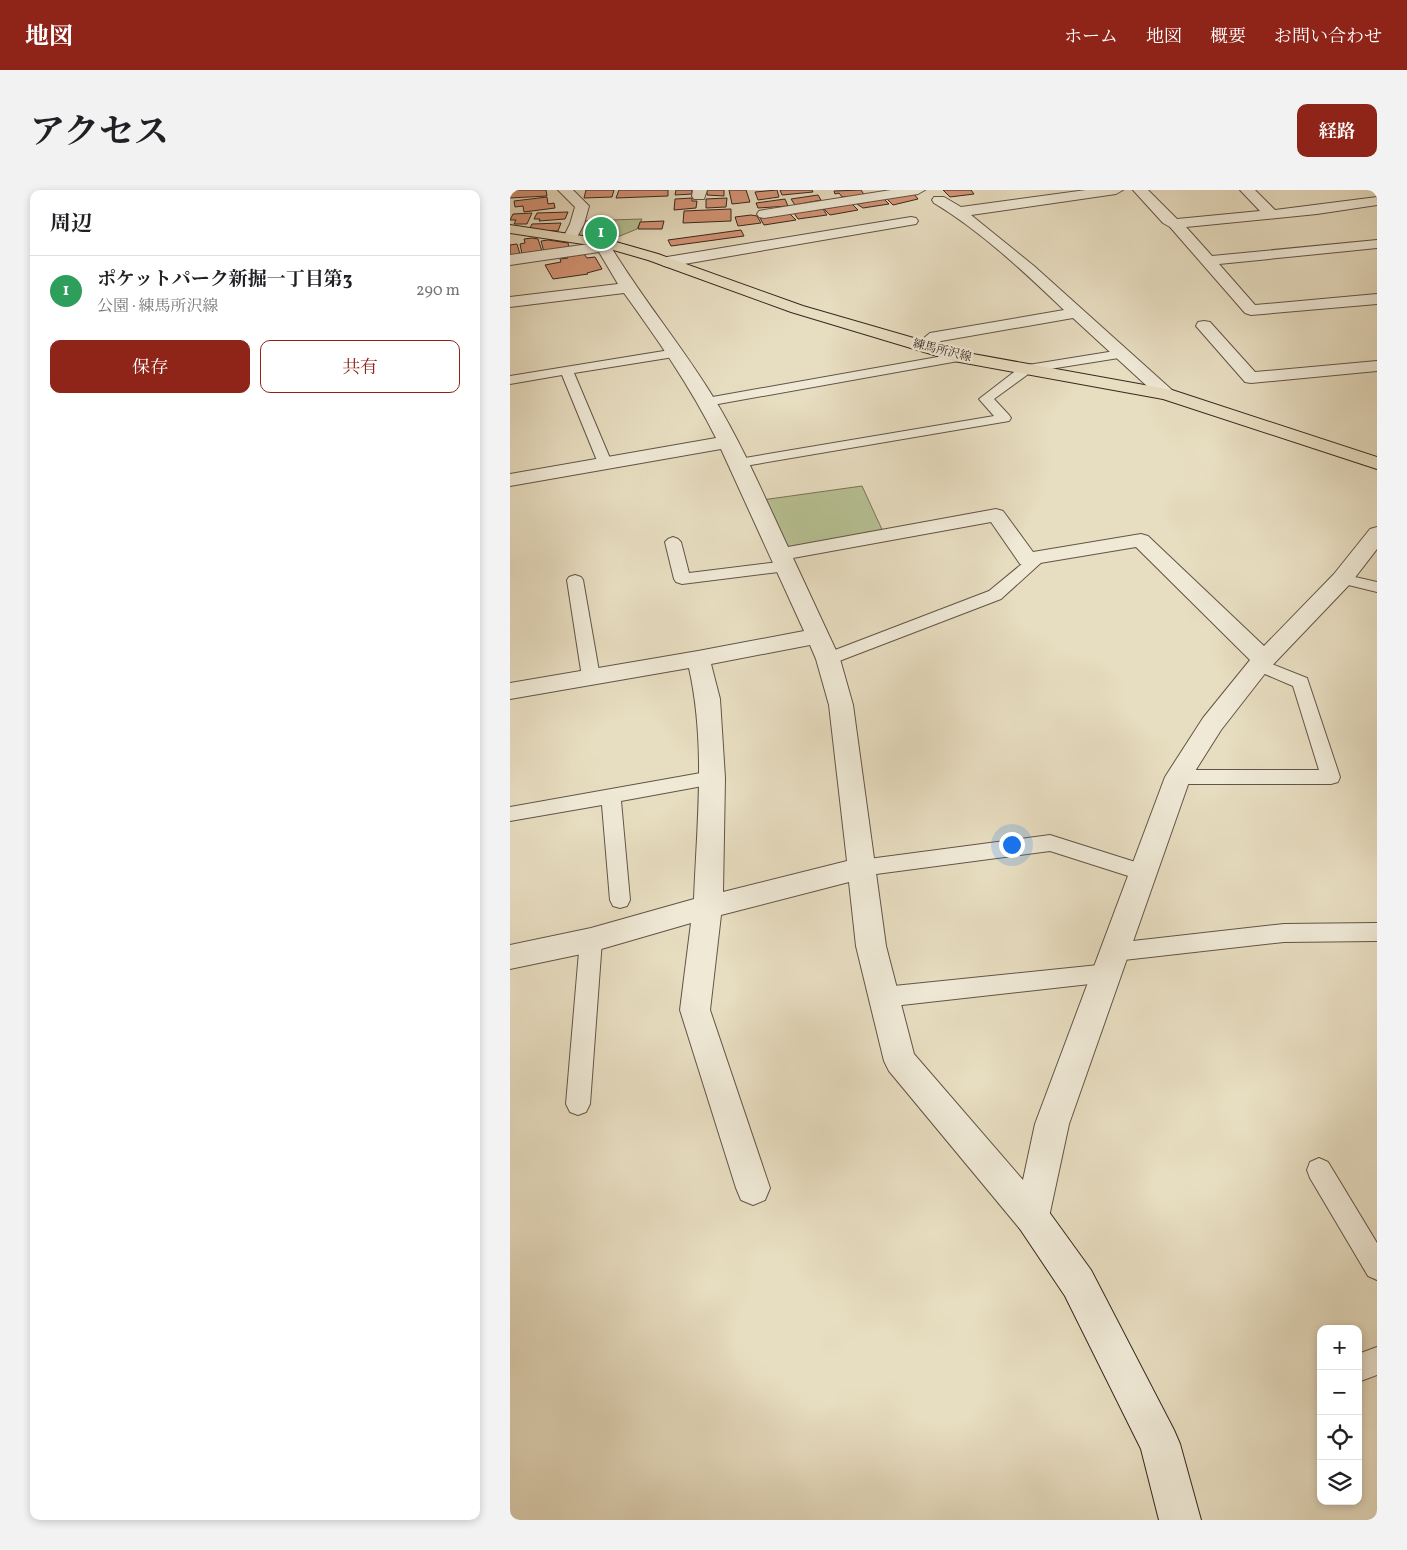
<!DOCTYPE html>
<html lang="ja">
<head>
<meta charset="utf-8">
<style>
  body { margin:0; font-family:Vollkorn,"Noto Serif JP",serif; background:#f2f2f2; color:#202124 }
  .controls { position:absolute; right:15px; bottom:15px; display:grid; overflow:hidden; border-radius:10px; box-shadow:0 2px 8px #0003 }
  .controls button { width:45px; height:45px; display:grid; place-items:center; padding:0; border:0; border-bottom:1px solid #e0e0e0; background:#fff; color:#202124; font:25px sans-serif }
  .you { position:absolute; left:501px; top:654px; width:18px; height:18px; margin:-12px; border:4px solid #fff; border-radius:50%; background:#1a73e8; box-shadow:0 0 0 8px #1a73e833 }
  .badge { display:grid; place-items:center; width:32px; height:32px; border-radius:50%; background:#8f2418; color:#fff; font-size:16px; font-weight:700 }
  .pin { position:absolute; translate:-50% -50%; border:2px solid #fff; box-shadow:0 1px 5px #0006 }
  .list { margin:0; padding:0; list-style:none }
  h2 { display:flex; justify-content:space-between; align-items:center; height:65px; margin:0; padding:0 20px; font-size:21px }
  h2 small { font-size:16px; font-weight:400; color:#757577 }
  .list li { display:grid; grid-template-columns:32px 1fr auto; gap:15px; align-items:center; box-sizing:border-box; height:70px; padding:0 20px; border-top:1px solid #e0e0e0 }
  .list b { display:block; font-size:19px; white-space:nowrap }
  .list p { margin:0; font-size:16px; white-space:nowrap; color:#757577 }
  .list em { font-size:16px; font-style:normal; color:#757577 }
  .actions { display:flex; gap:10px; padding:15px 20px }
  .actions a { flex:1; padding:11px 0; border:1px solid #8f2418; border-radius:10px; text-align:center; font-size:18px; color:#8f2418 }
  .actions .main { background:#8f2418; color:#fff }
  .icon { flex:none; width:28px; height:28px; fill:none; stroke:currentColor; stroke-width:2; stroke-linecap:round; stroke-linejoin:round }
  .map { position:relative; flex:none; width:867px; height:1330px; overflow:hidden; border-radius:10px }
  header { display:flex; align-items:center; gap:30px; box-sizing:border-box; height:70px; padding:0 25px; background:#8f2418; color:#fff }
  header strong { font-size:24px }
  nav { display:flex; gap:28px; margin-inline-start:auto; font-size:18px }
  .intro { display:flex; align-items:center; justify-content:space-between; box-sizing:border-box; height:120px; padding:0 30px }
  h1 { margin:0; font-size:35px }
  .button { padding:12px 22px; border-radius:10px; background:#8f2418; color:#fff; font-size:18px; font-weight:700 }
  main { display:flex; gap:30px; padding:0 30px }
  aside { flex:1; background:#fff; border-radius:10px; box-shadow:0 2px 8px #0003 }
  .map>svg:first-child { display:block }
  .green { fill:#b6c092; stroke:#767458 }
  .building { fill:#d69678; stroke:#37271f }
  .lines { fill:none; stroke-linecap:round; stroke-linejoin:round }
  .lane-casing { stroke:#635447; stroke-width:2 }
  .street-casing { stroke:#635447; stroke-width:2 }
  .secondary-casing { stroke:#37271f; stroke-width:2 }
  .primary-casing { stroke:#37271f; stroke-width:2 }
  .lane { fill:#efe9d6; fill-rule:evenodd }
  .street { fill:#efe9d6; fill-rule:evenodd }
  .secondary { fill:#efe9d6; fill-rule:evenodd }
  .primary { fill:#e7ddc0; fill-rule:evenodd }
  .labels { text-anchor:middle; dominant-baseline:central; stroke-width:4.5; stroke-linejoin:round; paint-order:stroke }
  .far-street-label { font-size:12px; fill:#37271f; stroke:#efe9d6 }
</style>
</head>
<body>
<header>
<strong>地図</strong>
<nav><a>ホーム</a><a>地図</a><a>概要</a><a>お問い合わせ</a></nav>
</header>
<div class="intro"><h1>アクセス</h1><a class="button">経路</a></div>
<main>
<aside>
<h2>周辺<small></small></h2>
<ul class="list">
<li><span class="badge" style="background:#2e9e5b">1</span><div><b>ポケットパーク新掘一丁目第3</b><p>公園 · 練馬所沢線</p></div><em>290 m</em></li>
</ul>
<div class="actions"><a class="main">保存</a><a>共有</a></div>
</aside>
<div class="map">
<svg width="867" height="1330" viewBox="0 0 867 1330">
  <rect width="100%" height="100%" fill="#e7ddc0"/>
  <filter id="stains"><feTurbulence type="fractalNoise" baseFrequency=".004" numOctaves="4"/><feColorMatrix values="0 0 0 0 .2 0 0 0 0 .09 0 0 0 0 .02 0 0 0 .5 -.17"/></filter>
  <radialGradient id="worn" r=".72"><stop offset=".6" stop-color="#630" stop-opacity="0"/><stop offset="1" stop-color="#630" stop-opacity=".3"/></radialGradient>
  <path class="green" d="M 132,29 L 127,39 L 95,52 L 62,47 L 71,31 Z
    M 352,296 L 375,346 L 268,362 L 245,311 Z"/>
  <path class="building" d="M 0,0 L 36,0 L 37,6 L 0,8 Z
    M 76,0 L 104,0 L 102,7 L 74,8 Z
    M 109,0 L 158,0 L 158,6 L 106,8 Z
    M 166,0 L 182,0 L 182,4 L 165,5 Z
    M 197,0 L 214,0 L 214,6 L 197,5 Z
    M 219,0 L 236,0 L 240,12 L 222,14 Z
    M 267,0 L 269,7 L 248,10 L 245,2 Z
    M 270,0 L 302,0 L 303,2 L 272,5 Z
    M 351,0 L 355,6 L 332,7 L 329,3 L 325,4 L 324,1 Z
    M 433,0 L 461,0 L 464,4 L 440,7 Z
    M 404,4 L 408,9 L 383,15 L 376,8 Z
    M 308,5 L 311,10 L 285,15 L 281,9 Z
    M 37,7 L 38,14 L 44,13 L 45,18 L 14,22 L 13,16 L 5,17 L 4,11 Z
    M 182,8 L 182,11 L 187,11 L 186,18 L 164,20 L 165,9 Z
    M 217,8 L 216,17 L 196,18 L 196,9 Z
    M 275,9 L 278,16 L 248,18 L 246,13 Z
    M 374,9 L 379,14 L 353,18 L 347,14 Z
    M 342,14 L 348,20 L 320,25 L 314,19 Z
    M 221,19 L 221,31 L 173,33 L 174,21 Z
    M 313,19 L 317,25 L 288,29 L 284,23 Z
    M 58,22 L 55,29 L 29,31 L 30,29 L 24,29 L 27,23 Z
    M 22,23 L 17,34 L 4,34 L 6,30 L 0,30 L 3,24 Z
    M 279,23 L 286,30 L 254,35 L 250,28 Z
    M 241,25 L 247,26 L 251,33 L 228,36 L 225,27 Z
    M 154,31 L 152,39 L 128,39 L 130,32 Z
    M 51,33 L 48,41 L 19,40 L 22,34 Z
    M 231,40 L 234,46 L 161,56 L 158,50 Z
    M 22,48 L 28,49 L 32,61 L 12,64 L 10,54 L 15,53 L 14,49 Z
    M 38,50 L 58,53 L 59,57 L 34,62 L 31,51 Z
    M 7,54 L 10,64 L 0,66 L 0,55 Z
    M 74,64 L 77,68 L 85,67 L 92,79 L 77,83 L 78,84 L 43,89 L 35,75 L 51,72 L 50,69 L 58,68 L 57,67 Z"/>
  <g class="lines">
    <defs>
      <path id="lane" d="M 166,159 L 172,163 L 170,166 L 64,183 L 102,273 L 100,276 L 90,276 L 88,273 L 52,185 L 0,194 L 0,186 Z
        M 611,160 L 615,161 L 617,164 L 615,167 L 521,182 L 484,209 L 499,225 L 501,228 L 499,231 L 229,277 L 224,276 L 222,273 L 224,270 L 229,269 L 484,226 L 469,209 L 512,176 Z
        M 450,163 L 456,167 L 454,170 L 197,216 L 190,212 L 197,208 Z
        M 163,347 L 168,349 L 171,352 L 179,383 L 277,371 L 283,373 L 285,376 L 283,379 L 277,381 L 172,394 L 166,392 L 164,389 L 155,352 L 158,349 Z
        M 529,362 L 534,364 L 537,367 L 534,370 L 491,409 L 324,473 L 318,475 L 312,473 L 309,469 L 312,465 L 479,401 L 524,364 Z
        M 832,384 L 867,392 L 867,402 L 826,392 L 824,389 L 826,386 Z
        M 65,385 L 71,387 L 73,390 L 90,487 L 87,491 L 81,493 L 75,491 L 72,487 L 57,390 L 59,387 Z
        M 749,469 L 797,488 L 830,587 L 828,592 L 821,594 L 668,594 L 661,592 L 659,587 L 661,582 L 668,580 L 809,580 L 783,496 L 743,479 L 740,475 L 743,471 Z
        M 202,581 L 209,583 L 211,588 L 209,593 L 111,611 L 120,710 L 117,716 L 110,718 L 103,716 L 100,710 L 92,615 L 0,631 L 0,617 Z
        M 540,645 L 641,677 L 644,683 L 641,689 L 634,691 L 540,661 L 351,686 L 344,684 L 341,678 L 344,672 L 351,670 Z
        M 867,733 L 867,751 L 774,752 L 605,771 L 597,768 L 594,762 L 597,756 L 605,753 L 774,734 Z
        M 81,741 L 89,744 L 92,750 L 80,914 L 76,922 L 68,925 L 60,922 L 56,914 L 70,750 L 73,744 Z
        M 598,774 L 606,776 L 609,783 L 606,790 L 598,792 L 374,817 L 366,814 L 363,807 L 366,800 L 374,797 Z
        M 809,968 L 818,972 L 867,1053 L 867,1090 L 858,1086 L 800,988 L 797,980 L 800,972 Z
        M 867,1157 L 867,1185 L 848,1192 L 848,1164 Z"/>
      <path id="street" d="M 48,0 L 63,0 L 79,16 L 74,34 L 65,51 L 55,51 L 53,48 L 60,34 L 65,17 Z
        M 183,0 L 197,0 L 194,9 L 184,9 L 182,6 Z
        M 381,0 L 415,0 L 408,4 L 254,28 L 249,27 L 247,24 L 249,21 L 254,20 Z
        M 576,0 L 613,0 L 606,4 L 461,25 L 524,76 L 662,200 L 665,204 L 662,208 L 656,209 L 650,208 L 563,128 L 431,151 L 419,160 L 407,160 L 404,156 L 420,143 L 554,120 C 514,82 472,42 424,13 L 422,10 L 424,7 L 434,7 L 451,17 Z
        M 623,0 L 638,0 L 667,29 L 750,21 L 730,0 L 745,0 L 765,20 L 867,7 L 867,15 L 807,24 L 676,37 L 702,66 L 867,50 L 867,58 L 709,74 L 745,115 L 867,104 L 867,114 L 741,125 L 735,123 L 660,37 L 653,33 Z
        M 401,27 L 406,28 L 408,31 L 406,34 L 157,77 L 152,75 L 149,72 L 152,69 L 157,67 Z
        M 94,49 L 99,50 L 101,53 L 101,57 C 133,110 173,157 205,210 C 233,256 255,308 278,357 L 486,319 L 493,321 L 523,362 L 631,344 L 638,346 L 754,456 L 824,384 L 860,339 L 867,337 L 867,359 L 840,394 L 757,481 L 711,540 L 680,589 L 559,934 L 539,1027 L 534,1039 L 522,1044 L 510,1039 L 379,881 L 374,871 L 346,756 L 339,692 L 211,725 L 200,820 L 260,998 L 255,1010 L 243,1015 L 231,1010 L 226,998 L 170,820 L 181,733 L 81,762 L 0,779 L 0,755 L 81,738 L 184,709 C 187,633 196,553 179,478 L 0,509 L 0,493 L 188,461 L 294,441 L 211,259 L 0,296 L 0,284 L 206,248 C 180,196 148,150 114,103 L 0,117 L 0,107 L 108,94 L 89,62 L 0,75 L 0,65 L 86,53 L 89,50 ZM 481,332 L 510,374 L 518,375 L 626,357 L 740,470 L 693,528 L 655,587 L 525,934 L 513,990 L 404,864 L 376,756 L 343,515 L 330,469 L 283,368 ZM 300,455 L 306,469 L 319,515 L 337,671 L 213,702 L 215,588 L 210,509 L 201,474 Z
        M 694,131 L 700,132 L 745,182 L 867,171 L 867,181 L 741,193 L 735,192 L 686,136 L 688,132 Z"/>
      <path id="secondary" d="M 522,1010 L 534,1015 L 581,1080 L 664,1240 L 670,1254 L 691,1330 L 649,1330 L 631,1259 L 555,1106 L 510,1039 L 505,1027 L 510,1015 Z"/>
      <path id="primary" d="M 0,35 L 99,50 L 148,64 L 293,116 L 452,162 L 662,200 L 867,267 L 867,279 L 653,209 L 444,171 L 281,122 L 138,70 L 93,57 L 0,43 Z"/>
    </defs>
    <use href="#lane" class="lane-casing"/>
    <use href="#street" class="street-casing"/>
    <use href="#secondary" class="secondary-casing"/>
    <use href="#primary" class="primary-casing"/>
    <use href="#lane" class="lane"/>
    <use href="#street" class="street"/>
    <use href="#secondary" class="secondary"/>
    <use href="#primary" class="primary"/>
  </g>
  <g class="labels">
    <g class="far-street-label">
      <text transform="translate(432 161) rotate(14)">練馬所沢線</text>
    </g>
  </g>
  <rect width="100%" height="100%" filter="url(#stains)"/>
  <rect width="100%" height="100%" fill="url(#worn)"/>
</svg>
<div class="controls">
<button>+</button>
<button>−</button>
<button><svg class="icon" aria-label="locate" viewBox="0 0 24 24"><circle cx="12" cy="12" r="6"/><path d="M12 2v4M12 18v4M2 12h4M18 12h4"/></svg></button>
<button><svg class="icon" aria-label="layers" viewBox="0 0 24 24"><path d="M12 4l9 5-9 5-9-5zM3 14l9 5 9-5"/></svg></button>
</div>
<div class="you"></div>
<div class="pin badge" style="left:91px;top:43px;background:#2e9e5b">1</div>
</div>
</main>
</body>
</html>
